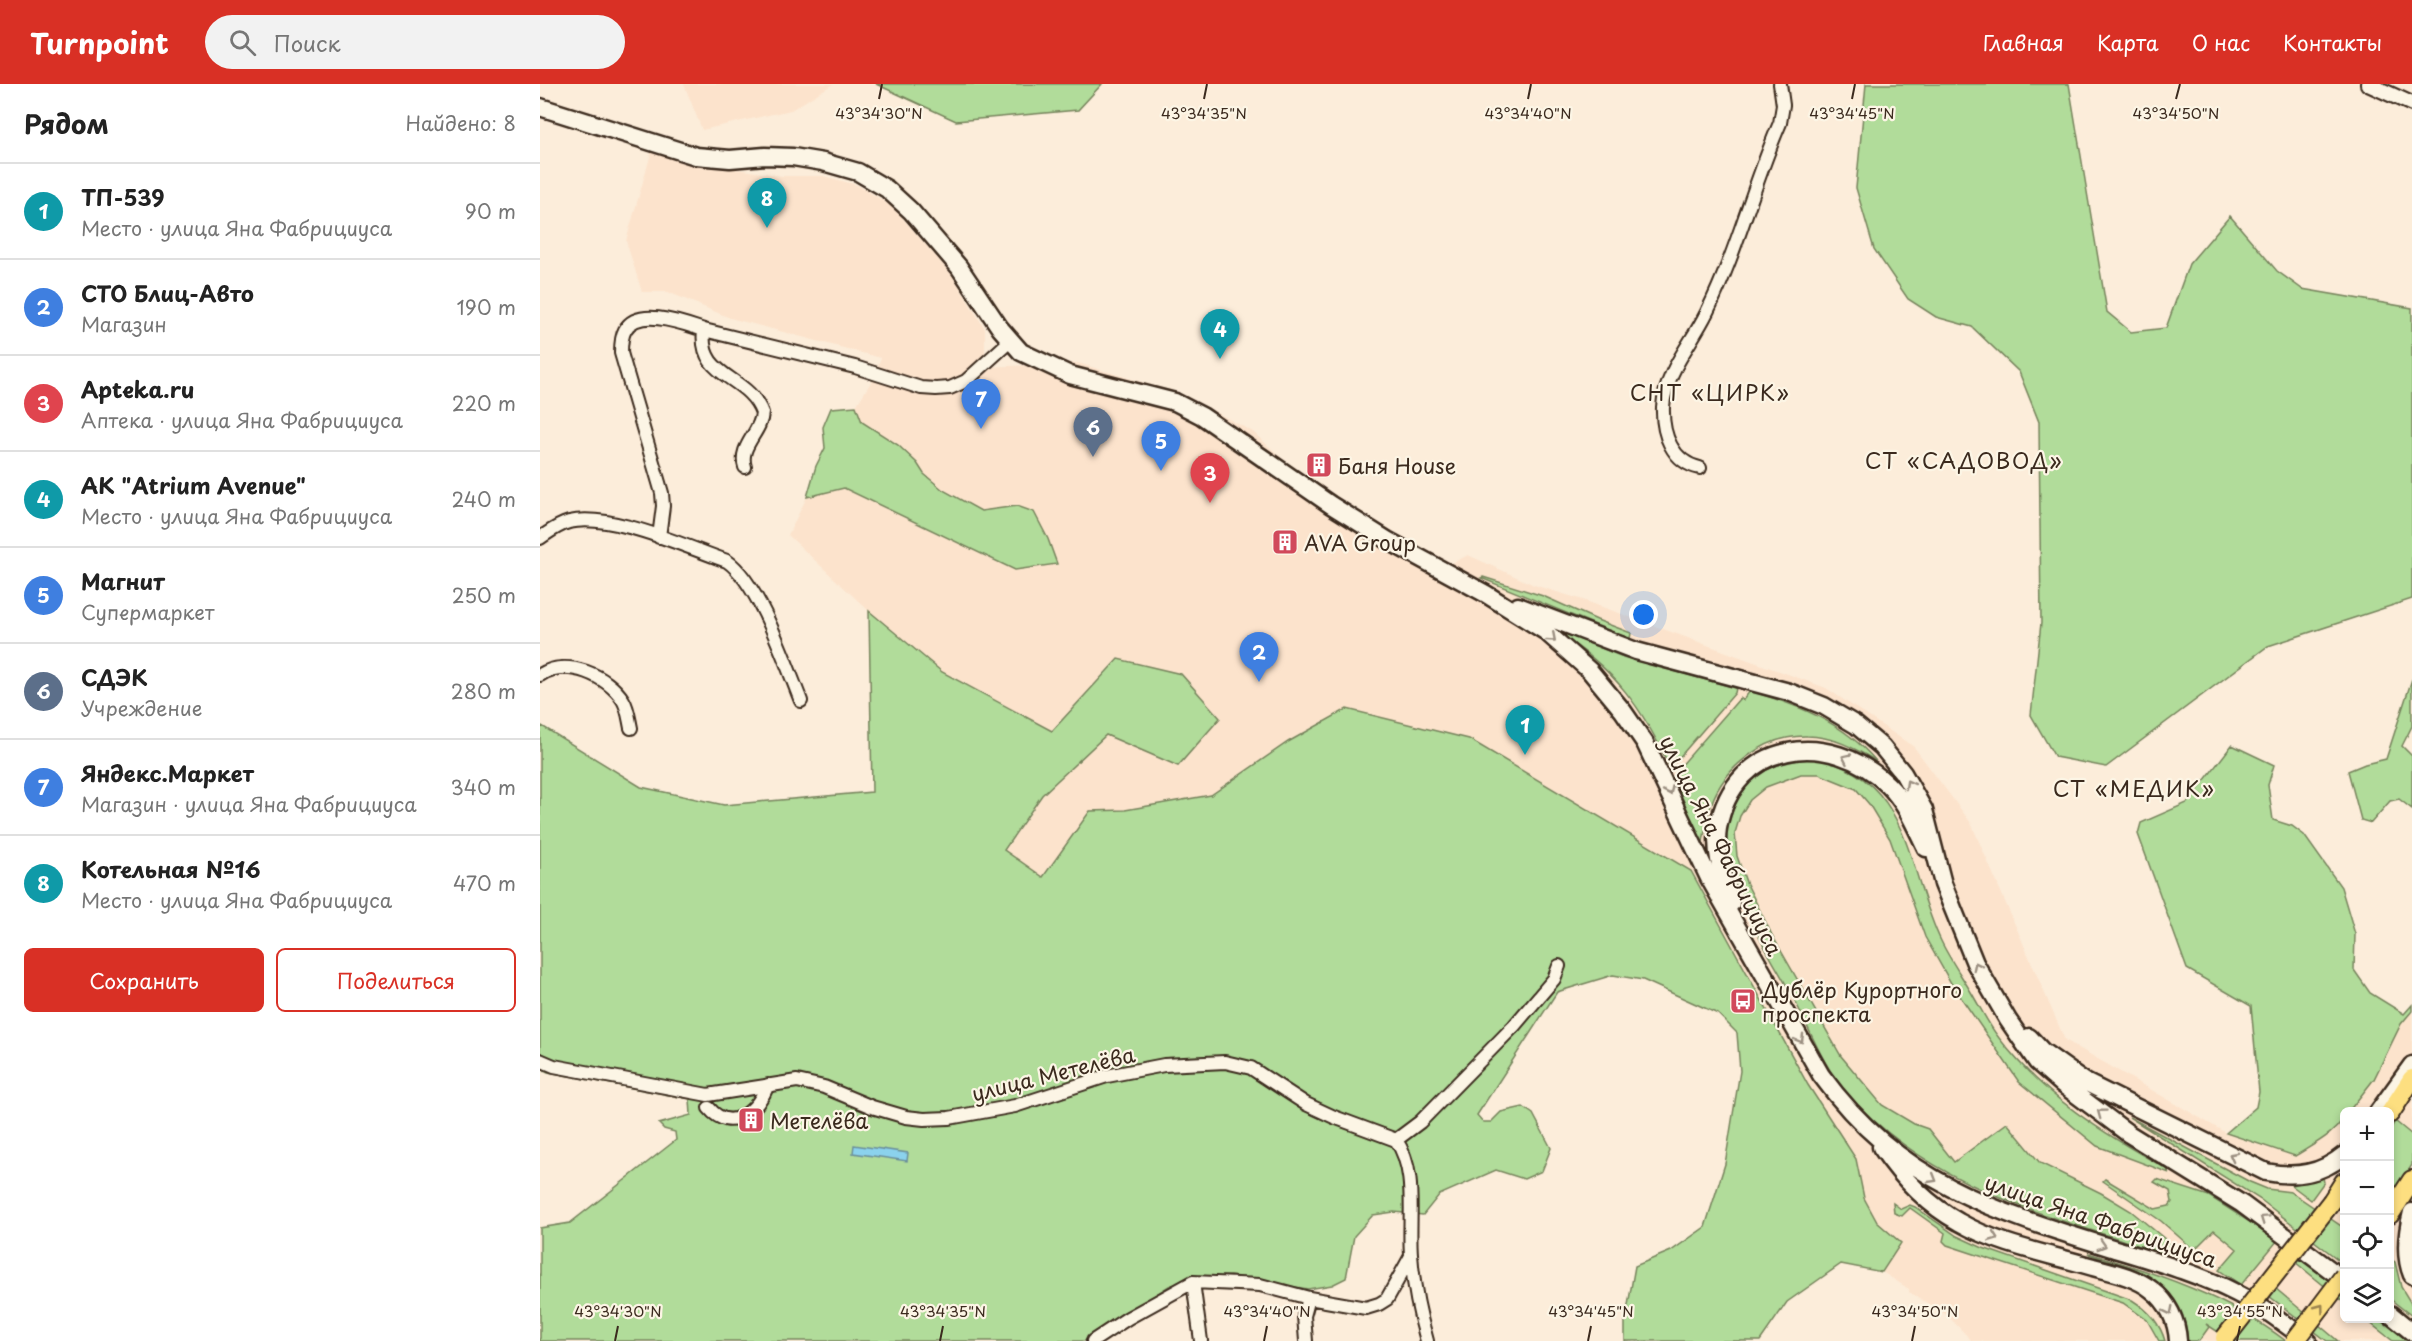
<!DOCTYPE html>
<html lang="ru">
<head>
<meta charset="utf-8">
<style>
  body { margin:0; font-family:"Playpen Sans",sans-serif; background:#f2f2f2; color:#222 }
  .controls { position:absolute; right:18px; bottom:18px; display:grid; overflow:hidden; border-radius:9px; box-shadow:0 3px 9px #0003 }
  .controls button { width:54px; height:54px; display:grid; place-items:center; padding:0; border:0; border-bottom:2px solid #e0e0e0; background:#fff; color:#222; font:30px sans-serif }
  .you { position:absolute; left:1104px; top:531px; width:21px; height:21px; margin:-15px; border:4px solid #fff; border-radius:50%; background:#1a73e8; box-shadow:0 0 0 9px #1a73e833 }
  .badge { display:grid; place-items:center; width:39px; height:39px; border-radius:50%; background:#d93025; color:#fff; font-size:20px; font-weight:700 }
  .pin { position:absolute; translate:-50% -50px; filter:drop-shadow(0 2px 3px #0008) }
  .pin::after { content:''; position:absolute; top:32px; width:21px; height:18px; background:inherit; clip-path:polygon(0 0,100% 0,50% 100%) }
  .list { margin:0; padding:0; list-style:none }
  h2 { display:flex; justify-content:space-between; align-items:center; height:78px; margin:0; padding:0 24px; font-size:26px }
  h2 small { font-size:20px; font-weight:400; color:#767676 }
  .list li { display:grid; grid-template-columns:39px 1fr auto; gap:18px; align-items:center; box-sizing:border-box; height:96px; padding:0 24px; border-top:2px solid #e0e0e0 }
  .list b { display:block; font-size:22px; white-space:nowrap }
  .list p { margin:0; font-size:20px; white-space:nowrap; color:#767676 }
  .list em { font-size:20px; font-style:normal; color:#767676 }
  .actions { display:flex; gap:12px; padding:18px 24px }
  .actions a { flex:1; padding:14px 0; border:2px solid #d93025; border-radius:9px; text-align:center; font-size:21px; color:#d93025 }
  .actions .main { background:#d93025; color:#fff }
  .icon { flex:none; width:33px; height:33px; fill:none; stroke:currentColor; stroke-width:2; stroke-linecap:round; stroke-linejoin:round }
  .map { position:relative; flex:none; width:1872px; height:1257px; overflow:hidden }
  header { display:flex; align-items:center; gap:36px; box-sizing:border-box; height:84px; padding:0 30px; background:#d93025; color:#fff }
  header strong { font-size:28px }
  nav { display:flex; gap:33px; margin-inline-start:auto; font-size:21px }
  .search { width:420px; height:54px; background:#f2f2f2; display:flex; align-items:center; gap:15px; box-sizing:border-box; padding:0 21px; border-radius:33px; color:#767676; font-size:22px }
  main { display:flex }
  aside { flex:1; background:#fff }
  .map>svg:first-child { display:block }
  .built { fill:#fce3cc }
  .green { fill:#b1dc9a; stroke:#76835c; stroke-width:1.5 }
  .water { fill:#8bd2ed; stroke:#6b8f9a; stroke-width:1.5 }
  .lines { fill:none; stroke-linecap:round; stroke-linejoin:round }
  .minor-casing { stroke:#3b2a1e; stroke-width:16 }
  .tertiary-casing { stroke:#3b2a1e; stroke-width:18 }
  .secondary-casing { stroke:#3b2a1e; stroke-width:21 }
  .primary-casing { stroke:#3b2a1e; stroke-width:22 }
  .minor { stroke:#fcf5e5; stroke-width:12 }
  .tertiary { stroke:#fcf5e5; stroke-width:14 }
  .secondary { stroke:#fcf5e5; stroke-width:16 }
  .primary { stroke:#fddf80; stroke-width:18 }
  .primary-bridge-casing { stroke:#3b2a1e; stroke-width:22; stroke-linecap:butt }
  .primary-bridge { stroke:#fddf80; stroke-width:18 }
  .oneway { stroke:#9c9082 }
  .oneway2 { stroke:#9c844f }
  .ticks { fill:none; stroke:#3b2a1e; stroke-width:2 }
  .labels { text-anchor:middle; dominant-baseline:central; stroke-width:4.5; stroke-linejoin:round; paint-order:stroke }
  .poi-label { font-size:21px; fill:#3b2a1e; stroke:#fcf5e5; text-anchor:start }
  .street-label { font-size:21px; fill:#3b2a1e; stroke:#fcf5e5 }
  .neighbourhood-label { font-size:22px; letter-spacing:1.5px; fill:#3b2a1e; stroke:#fcf5e5 }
  .ticks-label { font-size:15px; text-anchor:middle; fill:#3b2a1e; stroke:#fcf5e5; stroke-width:4.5; stroke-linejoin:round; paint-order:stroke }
</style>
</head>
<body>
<header>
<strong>Turnpoint</strong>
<div class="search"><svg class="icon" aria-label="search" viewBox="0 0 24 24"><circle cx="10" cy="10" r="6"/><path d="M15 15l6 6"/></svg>Поиск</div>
<nav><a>Главная</a><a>Карта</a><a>О нас</a><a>Контакты</a></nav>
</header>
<main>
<aside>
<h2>Рядом<small>Найдено: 8</small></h2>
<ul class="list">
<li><span class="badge" style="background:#0f9aa8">1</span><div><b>ТП-539</b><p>Место · улица Яна Фабрициуса</p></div><em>90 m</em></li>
<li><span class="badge" style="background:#3f7fe0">2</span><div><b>СТО Блиц-Авто</b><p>Магазин</p></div><em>190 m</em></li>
<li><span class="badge" style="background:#e0444e">3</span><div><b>Apteka.ru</b><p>Аптека · улица Яна Фабрициуса</p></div><em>220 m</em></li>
<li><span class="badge" style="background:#0f9aa8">4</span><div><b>АК &quot;Atrium Avenue&quot;</b><p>Место · улица Яна Фабрициуса</p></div><em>240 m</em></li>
<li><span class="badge" style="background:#3f7fe0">5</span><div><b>Магнит</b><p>Супермаркет</p></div><em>250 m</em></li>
<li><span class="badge" style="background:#5c6f8a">6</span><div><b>СДЭК</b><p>Учреждение</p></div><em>280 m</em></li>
<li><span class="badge" style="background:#3f7fe0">7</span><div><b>Яндекс.Маркет</b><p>Магазин · улица Яна Фабрициуса</p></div><em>340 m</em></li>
<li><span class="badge" style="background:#0f9aa8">8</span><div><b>Котельная №16</b><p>Место · улица Яна Фабрициуса</p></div><em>470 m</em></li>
</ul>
<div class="actions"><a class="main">Сохранить</a><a>Поделиться</a></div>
</aside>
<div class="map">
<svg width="1872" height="1257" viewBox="0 0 1872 1257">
  <rect width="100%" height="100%" fill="#fcedda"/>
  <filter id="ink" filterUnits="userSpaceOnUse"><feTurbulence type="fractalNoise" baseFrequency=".0167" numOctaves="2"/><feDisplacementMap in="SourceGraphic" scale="12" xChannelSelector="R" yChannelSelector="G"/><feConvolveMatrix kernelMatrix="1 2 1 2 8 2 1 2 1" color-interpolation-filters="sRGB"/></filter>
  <g filter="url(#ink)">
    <path class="built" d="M 144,0 L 293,0 L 251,26 L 162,46 Z
      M 112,66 L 176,82 L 243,92 L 283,92 L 317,101 L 352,122 L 412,191 L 445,245 L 445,283 L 538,279 L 642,310 L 713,348 L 755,386 L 819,436 L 908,481 L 928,471 L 994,501 L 1043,516 L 1286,604 L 1374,663 L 1431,739 L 1525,956 L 1686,1049 L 1755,1072 L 1795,1046 L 1804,1033 L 1804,1234 L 1850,1234 L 1850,1028 L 1809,1027 L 1834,995 L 1861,940 L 1872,927 L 1872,1257 L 1432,1257 L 1407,1231 L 1369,1208 L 1369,1205 L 1342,1188 L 1361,1159 L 1337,1138 L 1324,1114 L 1316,1075 L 1268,1001 L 1151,787 L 748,658 L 671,711 L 585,726 L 550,727 L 503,793 L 464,767 L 502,711 L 566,650 L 638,682 L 679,635 L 512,647 L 402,588 L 329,527 L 248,451 L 267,413 L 304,404 L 475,486 L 517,480 L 508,455 L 494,428 L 477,422 L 441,427 L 403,406 L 384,390 L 377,379 L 358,361 L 322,338 L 316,322 L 331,298 L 341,274 L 190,234 L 128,208 L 102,208 L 86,157 Z"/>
    <path class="green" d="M 336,0 L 562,0 L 538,26 L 416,37 Z
      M 1326,0 L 1529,0 L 1567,228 L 1591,248 L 1626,244 L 1649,180 L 1690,132 L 1737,187 L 1762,205 L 1872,224 L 1872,515 L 1728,562 L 1566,683 L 1515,673 L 1491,631 L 1501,539 L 1499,338 L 1479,288 L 1432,243 L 1396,233 L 1368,215 L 1334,165 L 1316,104 Z
      M 316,322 L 322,338 L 358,361 L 377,379 L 384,390 L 403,406 L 441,427 L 477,422 L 494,428 L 508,455 L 517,480 L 475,486 L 304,404 L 267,413 L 276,382 L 285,364 L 283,343 L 291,324 Z
      M 943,493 L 1003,512 L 1057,536 L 1091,549 L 1090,555 L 941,494 Z
      M 329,527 L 402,588 L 512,647 L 578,575 L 641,590 L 680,634 L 638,682 L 566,651 L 502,711 L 464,766 L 503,793 L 550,727 L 585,726 L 671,711 L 748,658 L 807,625 L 929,655 L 1151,787 L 1268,1001 L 1316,1075 L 1324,1114 L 1337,1138 L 1361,1159 L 1342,1188 L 1301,1180 L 1247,1218 L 1220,1257 L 1085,1257 L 1085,1238 L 1095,1182 L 1131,1167 L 1165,1143 L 1185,1080 L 1200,987 L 1197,949 L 1178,930 L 1103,896 L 1073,891 L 1017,908 L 937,1031 L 943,1038 L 951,1038 L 961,1028 L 983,1023 L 993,1030 L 1011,1064 L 1002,1087 L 984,1095 L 956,1086 L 899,1111 L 883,1131 L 854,1128 L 833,1131 L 814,1152 L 806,1194 L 792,1201 L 768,1205 L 690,1192 L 657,1194 L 629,1202 L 545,1257 L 0,1257 L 0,1144 L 30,1139 L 136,1056 L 135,1048 L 124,1045 L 119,1040 L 151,1031 L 150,1015 L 8,988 L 0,984 L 0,645 L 2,642 L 101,703 L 184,721 L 332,708 Z
      M 1019,547 L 1083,573 L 1196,604 L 1195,609 L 1130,684 C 1104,626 1074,583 1018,550 Z
      M 1872,595 L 1872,642 L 1862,662 L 1872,672 L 1872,725 L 1859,715 L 1850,717 L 1831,739 L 1821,736 L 1808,687 L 1825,680 L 1846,675 Z
      M 1210,607 C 1258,621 1303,638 1336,677 C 1315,664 1292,652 1267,652 C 1225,651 1184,683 1171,721 C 1166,734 1165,749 1162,763 L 1134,693 L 1140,686 L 1139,684 L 1200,614 L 1203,616 Z
      M 1692,661 L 1734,681 L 1728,701 L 1733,736 L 1752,742 L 1764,751 L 1801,803 L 1815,850 L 1814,886 L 1830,909 L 1864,930 L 1872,921 L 1872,927 L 1861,940 L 1834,995 L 1809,1027 L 1804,1028 C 1804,1046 1769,1063 1755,1072 L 1686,1049 L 1716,1023 L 1719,1008 L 1711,922 L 1647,885 L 1598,750 L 1601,739 L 1647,719 Z
      M 1274,675 C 1370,690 1367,787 1401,857 C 1409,874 1421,891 1431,908 C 1440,923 1448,940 1459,954 C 1503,1012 1564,1050 1627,1085 L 1629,1089 L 1557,1062 L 1479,998 L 1411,899 L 1385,853 L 1350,755 L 1329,720 L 1316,705 L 1279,690 L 1261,690 L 1226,703 L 1210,716 L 1200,732 L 1195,749 L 1197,772 L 1206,798 L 1232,851 L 1301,972 L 1342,1021 L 1374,1040 L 1388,1045 L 1414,1078 L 1467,1039 L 1500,1079 L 1561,1109 L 1591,1127 L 1631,1160 L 1634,1164 L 1631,1169 C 1613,1169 1585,1156 1566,1151 C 1470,1121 1380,1089 1310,1013 C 1284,985 1271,948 1254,915 C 1230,869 1181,802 1187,749 C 1188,738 1192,728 1196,719 C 1209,687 1242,676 1274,675 Z
      M 1589,1033 L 1710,1098 L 1727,1105 L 1751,1108 L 1804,1144 L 1804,1180 L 1721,1116 Z
      M 1855,1037 L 1872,1051 L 1872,1081 L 1850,1115 L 1850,1046 Z
      M 1783,1094 L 1784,1098 L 1771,1116 L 1751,1101 Z
      M 1565,1095 L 1615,1125 L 1629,1122 L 1632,1118 L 1630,1107 L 1614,1098 L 1617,1095 L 1669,1112 L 1738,1156 L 1701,1201 L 1679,1186 L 1697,1165 L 1674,1146 L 1654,1166 L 1621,1137 L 1563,1097 Z
      M 1353,1119 L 1361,1125 L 1370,1121 L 1375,1123 L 1417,1152 L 1443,1164 L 1592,1216 C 1608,1226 1620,1239 1625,1257 L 1619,1257 L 1607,1236 L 1583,1219 L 1407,1161 L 1403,1157 L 1405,1149 L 1370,1124 L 1362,1132 L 1354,1129 Z
      M 1548,1169 C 1617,1189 1688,1213 1746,1257 L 1692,1257 L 1666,1240 L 1669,1243 L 1659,1257 L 1647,1257 C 1647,1214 1615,1191 1577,1179 C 1568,1176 1552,1173 1548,1169 Z
      M 1759,1173 L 1804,1208 L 1804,1218 L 1755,1178 Z
      M 1850,1175 L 1855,1178 L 1861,1203 L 1872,1221 L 1872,1232 L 1850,1215 Z
      M 1735,1204 L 1798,1257 L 1787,1257 L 1729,1212 Z
      M 1825,1235 L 1839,1235 L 1868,1257 L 1853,1257 Z"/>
    <path class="water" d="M 314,1061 L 368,1069 L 367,1077 L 313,1069 Z"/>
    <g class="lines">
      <defs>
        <path id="minor" d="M 164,246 C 158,295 208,290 222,329 C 221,349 198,362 205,383
          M 1160,384 C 1132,378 1122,350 1123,323 C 1125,288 1152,259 1167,228 C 1197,168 1213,101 1240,39 L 1243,21 L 1240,0
          M 119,453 L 123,422 L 122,409 L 81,269 C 81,262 81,253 85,246 C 98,222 145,240 164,246 L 315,283 L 381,304 L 396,305 L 410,304 L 426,297 L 470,257
          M 0,454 C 9,448 18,441 29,438 C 71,428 146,463 187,477 C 219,499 246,580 261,617
          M 0,591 C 27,573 68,592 83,616 C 88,624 89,635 91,644
          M 0,976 L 14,982 L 168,1011 L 257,997 L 284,1003 L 332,1023 L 366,1033 L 384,1035 L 409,1034 L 475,1022 L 567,992 L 624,981 L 685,978 L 711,984 L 766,1020 L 794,1033 L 856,1056 L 880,1038 L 974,942 L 1014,895 L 1019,882
          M 169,1024 C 191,1051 218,1026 228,1001
          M 856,1056 C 878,1088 868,1134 871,1170 C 873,1199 879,1229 887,1257
          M 653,1198 L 661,1257
          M 553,1257 L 588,1234 L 653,1198 L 720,1201 L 769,1214 L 826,1224 L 839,1220 L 847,1215 L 871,1172
          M 766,1257 L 764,1232 L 769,1214"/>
        <path id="tertiary" d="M 1828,0 L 1872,20"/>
        <path id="secondary" d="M 0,23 L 156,72 L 190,75 L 225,72 L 253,73 L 283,78 L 318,88 L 347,105 L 371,127 L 419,183 L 460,244 L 481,268 L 530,291 L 635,318 L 662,332 L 791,421 L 847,456 L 946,510 L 1005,547 L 1050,587 L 1083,627 L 1105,659 L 1169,794 L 1281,991 C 1359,1098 1452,1127 1572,1164 C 1614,1177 1657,1189 1696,1209 C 1722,1222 1745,1240 1768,1257
          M 978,522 L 1096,567 L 1249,608 L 1284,622 L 1316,641 L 1342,663 L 1363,689 L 1384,726 L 1403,800 L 1435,879 L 1468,936 L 1497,978 L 1521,999 L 1589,1050 L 1702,1120 L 1804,1196
          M 1191,820 C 1184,796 1174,769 1178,744 C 1194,656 1290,644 1348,701 C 1366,719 1375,742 1386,764
          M 1489,953 L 1502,967 L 1547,999 L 1726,1088 C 1756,1094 1781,1090 1804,1071
          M 1838,1028 L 1872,981
          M 1341,1063 C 1362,1094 1386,1120 1419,1138 C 1459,1161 1509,1170 1553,1183 C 1572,1188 1596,1193 1612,1206 C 1628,1218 1637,1237 1638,1257
          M 1872,1128 C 1867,1148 1864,1172 1872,1191
          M 1850,1230 L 1872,1248"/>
        <path id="primary" d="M 1850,1029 L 1872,995
          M 1792,1117 L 1804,1098
          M 1850,1130 L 1872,1096"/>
      </defs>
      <use href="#minor" class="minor-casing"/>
      <use href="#tertiary" class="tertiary-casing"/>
      <use href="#secondary" class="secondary-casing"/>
      <use href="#primary" class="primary-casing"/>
      <use href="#minor" class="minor"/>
      <use href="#tertiary" class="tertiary"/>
      <use href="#secondary" class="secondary"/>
      <use href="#primary" class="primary"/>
      <defs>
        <path id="primary-bridge" d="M 1685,1254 L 1792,1117
          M 1755,1257 L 1804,1192"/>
      </defs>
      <use href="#primary-bridge" class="primary-bridge-casing"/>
      <use href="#primary-bridge" class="primary-bridge"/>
    </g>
    <defs><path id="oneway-chevron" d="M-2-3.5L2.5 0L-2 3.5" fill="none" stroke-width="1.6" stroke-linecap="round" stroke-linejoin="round" transform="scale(1.5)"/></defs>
    <g class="oneway">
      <use href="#oneway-chevron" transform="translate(1012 554) rotate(41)"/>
      <use href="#oneway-chevron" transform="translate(1306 674) rotate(-155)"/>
      <use href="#oneway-chevron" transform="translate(1369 700) rotate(-119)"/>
      <use href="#oneway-chevron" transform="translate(1129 707) rotate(66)"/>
      <use href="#oneway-chevron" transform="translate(1437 882) rotate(-117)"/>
      <use href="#oneway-chevron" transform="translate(1260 955) rotate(60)"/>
      <use href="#oneway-chevron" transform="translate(1561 1029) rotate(-143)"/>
      <use href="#oneway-chevron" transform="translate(1693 1072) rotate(-152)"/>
      <use href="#oneway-chevron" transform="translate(1393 1095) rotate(31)"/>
      <use href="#oneway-chevron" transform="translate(1724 1135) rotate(-145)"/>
      <use href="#oneway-chevron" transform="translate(1454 1153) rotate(20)"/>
      <use href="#oneway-chevron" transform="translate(1562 1161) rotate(17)"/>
      <use href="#oneway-chevron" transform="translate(1629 1227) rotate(63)"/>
    </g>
    <use class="oneway2" href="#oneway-chevron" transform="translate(1780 1224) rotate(-53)"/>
  </g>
  <path class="ticks" d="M 339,15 L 342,0M 664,15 L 667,0M 988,15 L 991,0M 1312,15 L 1315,0M 1636,15 L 1640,0M 75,1257 L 78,1242M 400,1257 L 403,1242M 724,1257 L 727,1242M 1048,1257 L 1051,1242M 1372,1257 L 1375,1242M 1697,1257 L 1700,1242"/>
  <defs>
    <symbol id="building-square" viewBox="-11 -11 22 22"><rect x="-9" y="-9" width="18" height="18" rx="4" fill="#d1495b" stroke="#fcf5e5"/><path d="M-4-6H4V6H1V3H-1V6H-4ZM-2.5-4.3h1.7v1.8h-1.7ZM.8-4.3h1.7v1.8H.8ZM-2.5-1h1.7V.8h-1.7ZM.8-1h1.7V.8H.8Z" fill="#fff"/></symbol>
    <symbol id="bus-square" viewBox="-11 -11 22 22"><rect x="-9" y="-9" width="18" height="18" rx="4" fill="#d1495b" stroke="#fcf5e5"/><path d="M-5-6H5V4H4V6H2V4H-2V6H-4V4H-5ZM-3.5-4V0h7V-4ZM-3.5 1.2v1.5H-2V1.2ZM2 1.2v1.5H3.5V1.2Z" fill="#fff"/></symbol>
  </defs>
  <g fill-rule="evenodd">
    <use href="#building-square" x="764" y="366" width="30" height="30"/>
    <use href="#building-square" x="730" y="443" width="30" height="30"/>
    <use href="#bus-square" x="1188" y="902" width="30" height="30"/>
    <use href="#building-square" x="196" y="1021" width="30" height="30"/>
  </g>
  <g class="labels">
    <g class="poi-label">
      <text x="798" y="381">Баня House</text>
      <text x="764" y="458">AVA Group</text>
      <text x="1222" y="905">Дублёр Курортного<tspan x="1222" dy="24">проспекта</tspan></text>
      <text x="230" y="1036">Метелёва</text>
    </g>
    <g class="street-label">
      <text transform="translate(1182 761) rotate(63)">улица Яна Фабрициуса</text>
      <text transform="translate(513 989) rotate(-14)">улица Метелёва</text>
      <text transform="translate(1561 1136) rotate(19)">улица Яна Фабрициуса</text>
    </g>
    <g class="neighbourhood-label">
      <text x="1170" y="307">СНТ «ЦИРК»</text>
      <text x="1424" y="375">СТ «САДОВОД»</text>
      <text x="1594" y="703">СТ «МЕДИК»</text>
    </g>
  </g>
  <g class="ticks-label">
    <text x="339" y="35">43°34'30"N</text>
    <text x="664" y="35">43°34'35"N</text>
    <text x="988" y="35">43°34'40"N</text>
    <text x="1312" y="35">43°34'45"N</text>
    <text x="1636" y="35">43°34'50"N</text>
    <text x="78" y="1233">43°34'30"N</text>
    <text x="403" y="1233">43°34'35"N</text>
    <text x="727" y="1233">43°34'40"N</text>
    <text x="1051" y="1233">43°34'45"N</text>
    <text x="1375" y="1233">43°34'50"N</text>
    <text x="1700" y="1233">43°34'55"N</text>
  </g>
</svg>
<div class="controls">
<button>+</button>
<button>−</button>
<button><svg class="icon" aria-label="locate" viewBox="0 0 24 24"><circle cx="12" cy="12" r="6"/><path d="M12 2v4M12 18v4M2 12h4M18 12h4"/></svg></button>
<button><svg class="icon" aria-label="layers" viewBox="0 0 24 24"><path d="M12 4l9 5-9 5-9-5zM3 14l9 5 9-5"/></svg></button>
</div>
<div class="you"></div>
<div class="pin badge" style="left:985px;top:671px;background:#0f9aa8">1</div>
<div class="pin badge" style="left:719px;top:598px;background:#3f7fe0">2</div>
<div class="pin badge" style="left:670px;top:419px;background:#e0444e">3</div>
<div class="pin badge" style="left:680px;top:275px;background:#0f9aa8">4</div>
<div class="pin badge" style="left:621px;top:387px;background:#3f7fe0">5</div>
<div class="pin badge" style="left:553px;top:373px;background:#5c6f8a">6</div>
<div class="pin badge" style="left:441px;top:345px;background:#3f7fe0">7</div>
<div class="pin badge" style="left:227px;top:144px;background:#0f9aa8">8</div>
</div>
</main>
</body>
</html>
